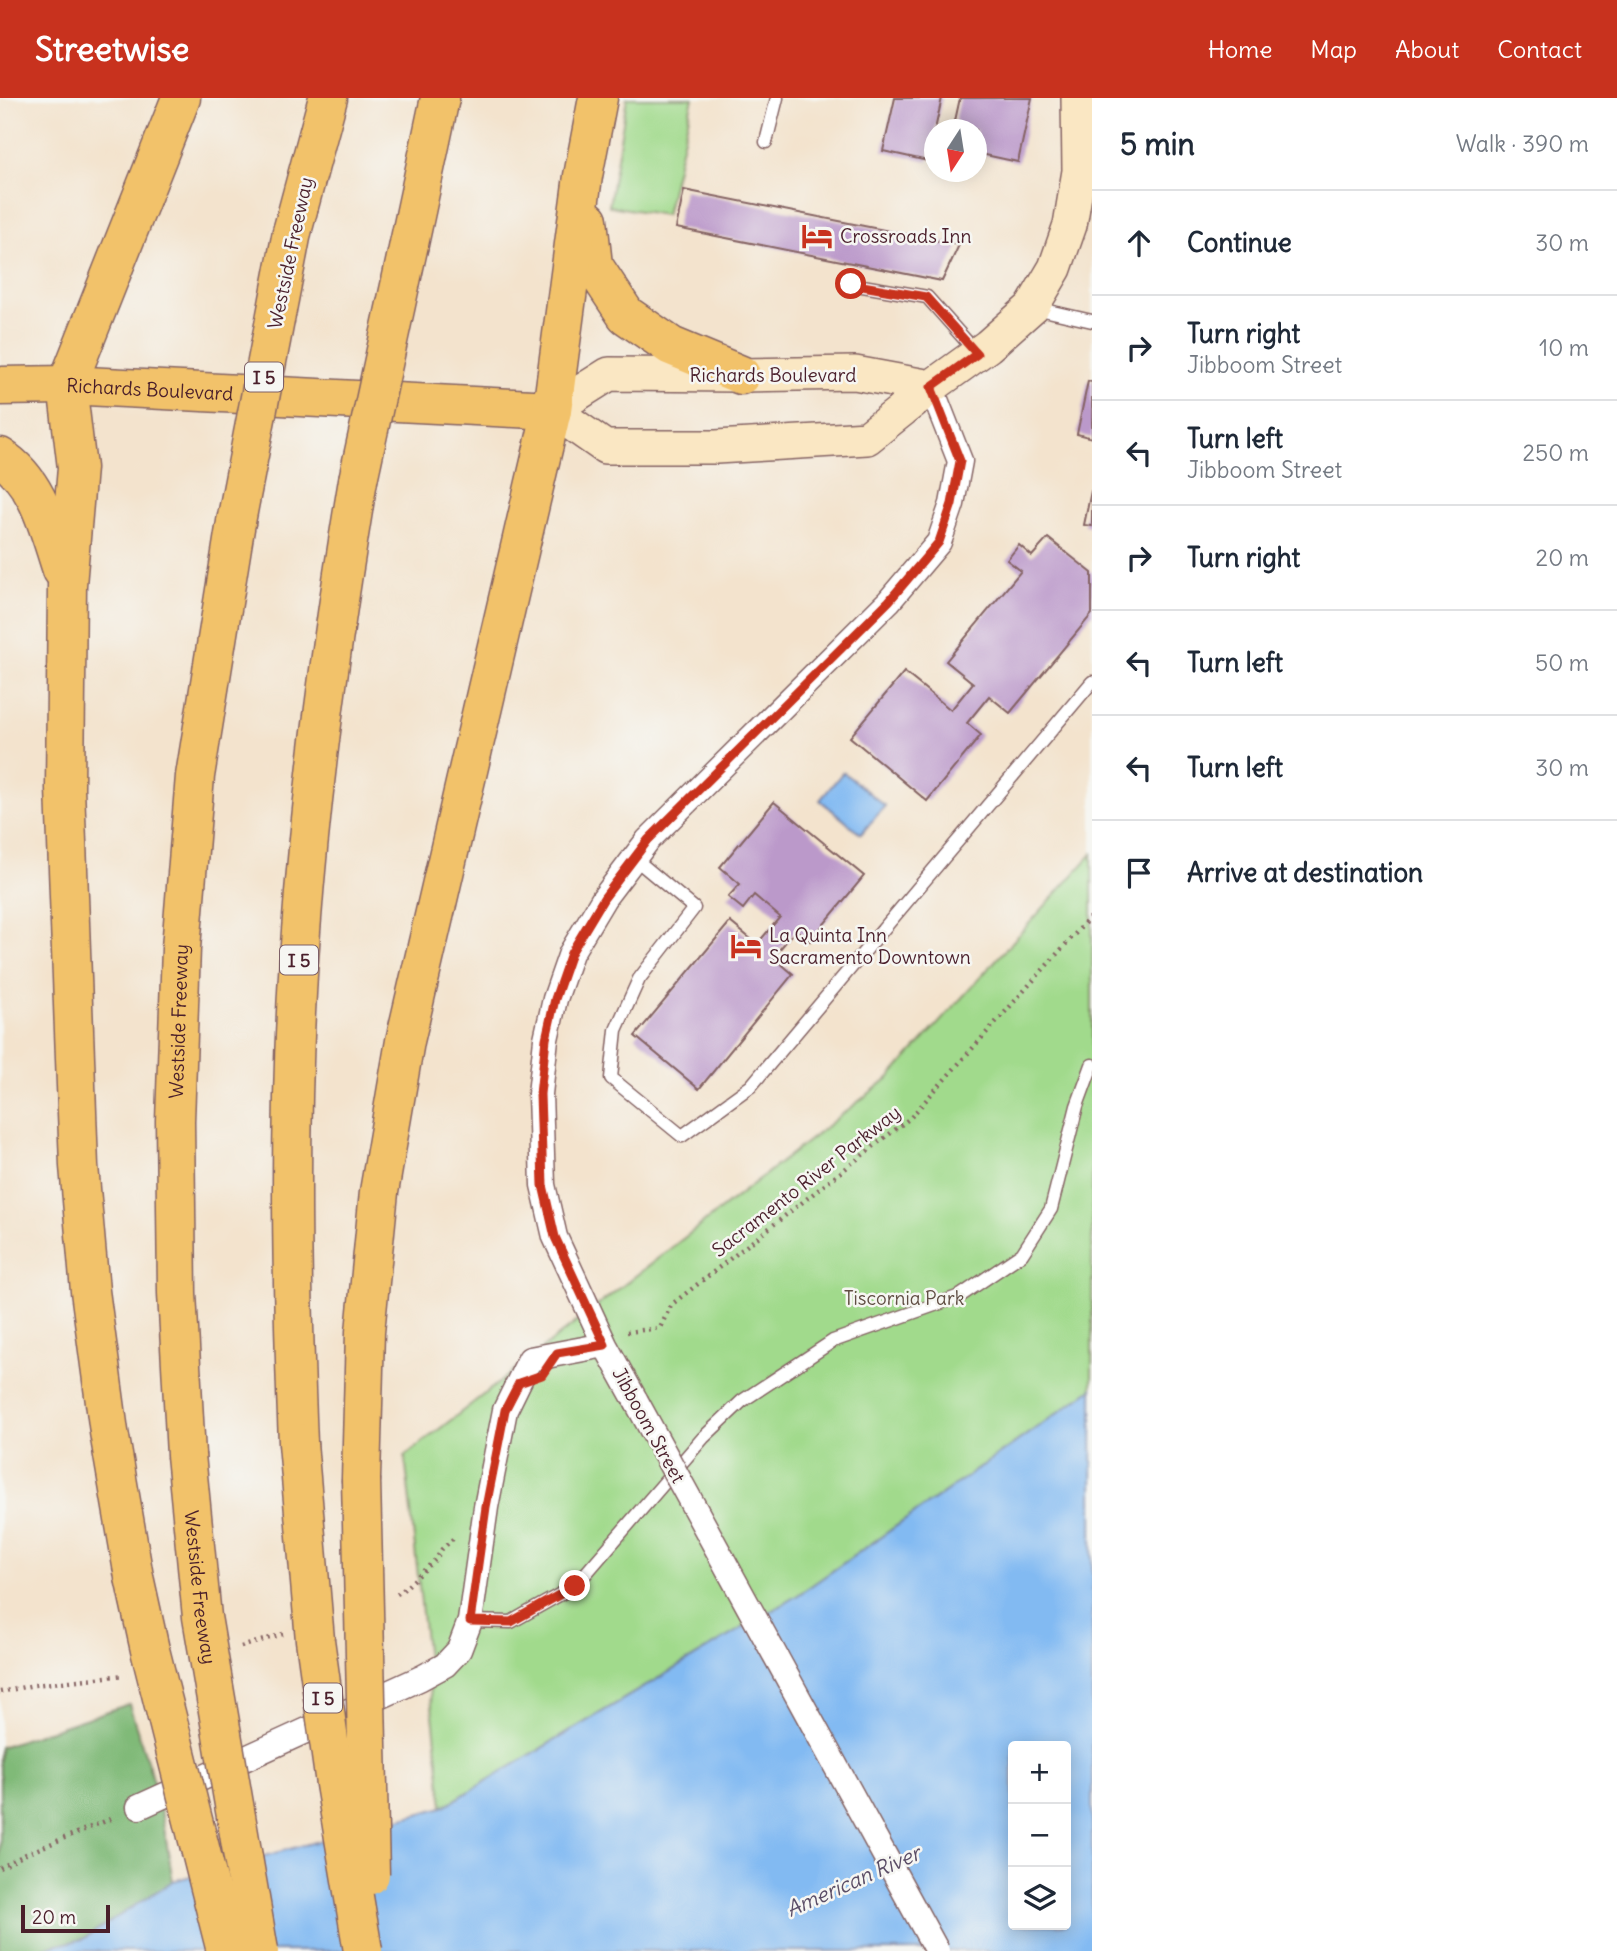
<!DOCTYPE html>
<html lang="en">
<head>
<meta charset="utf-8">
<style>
  body { margin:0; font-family:Delius,sans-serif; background:#f2f2f3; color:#1f2937 }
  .controls { position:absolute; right:21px; bottom:21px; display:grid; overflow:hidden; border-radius:7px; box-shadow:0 4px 18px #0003 }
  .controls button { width:63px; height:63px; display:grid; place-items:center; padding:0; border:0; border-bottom:2px solid #e0e1e3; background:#fff; color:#1f2937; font:35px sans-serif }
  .compass { position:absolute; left:924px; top:21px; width:63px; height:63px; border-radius:50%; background:#fff; box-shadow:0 4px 18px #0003; rotate:192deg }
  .scale { position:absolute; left:21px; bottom:18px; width:89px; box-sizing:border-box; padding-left:7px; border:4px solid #4a1f2b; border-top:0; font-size:19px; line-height:24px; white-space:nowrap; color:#4a1f2b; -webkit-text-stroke:5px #f6f6f2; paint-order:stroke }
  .stop { position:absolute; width:21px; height:21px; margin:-16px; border:5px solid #c8321e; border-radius:50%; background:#fff }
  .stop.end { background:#c8321e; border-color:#fff; box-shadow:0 2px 7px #0008 }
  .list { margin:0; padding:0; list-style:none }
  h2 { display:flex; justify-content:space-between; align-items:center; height:91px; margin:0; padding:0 28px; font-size:30px }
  h2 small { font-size:23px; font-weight:400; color:#747a83 }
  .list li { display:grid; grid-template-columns:46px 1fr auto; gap:21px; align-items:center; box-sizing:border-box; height:105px; padding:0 28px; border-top:2px solid #e0e1e3 }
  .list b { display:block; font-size:26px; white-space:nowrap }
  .list p { margin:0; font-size:23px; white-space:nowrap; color:#747a83 }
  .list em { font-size:23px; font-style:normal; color:#747a83 }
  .icon { flex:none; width:38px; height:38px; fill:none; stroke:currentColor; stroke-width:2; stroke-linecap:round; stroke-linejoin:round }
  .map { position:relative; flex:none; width:1092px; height:1853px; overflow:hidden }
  header { display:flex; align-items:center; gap:42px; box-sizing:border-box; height:98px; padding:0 35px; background:#c8321e; color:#fff }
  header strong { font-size:33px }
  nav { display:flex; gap:38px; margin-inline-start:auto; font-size:24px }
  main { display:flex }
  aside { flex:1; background:#fff }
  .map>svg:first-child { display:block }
  .green { fill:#a1da8c; stroke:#767c5c; stroke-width:2 }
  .forest { fill:#80ba78; stroke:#656c52; stroke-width:2 }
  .water { fill:#82baf2; stroke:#666c8e; stroke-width:2; fill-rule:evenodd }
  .building { fill:#bb99ca }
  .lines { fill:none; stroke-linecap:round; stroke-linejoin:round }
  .lane-casing { stroke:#856464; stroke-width:15 }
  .street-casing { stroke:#856464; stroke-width:27 }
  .secondary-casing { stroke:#856464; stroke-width:36 }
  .primary-casing { stroke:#856464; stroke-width:41 }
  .highway-casing { stroke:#856464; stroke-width:41 }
  .path { stroke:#856464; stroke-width:4.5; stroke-dasharray:2 5; stroke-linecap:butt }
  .lane { stroke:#fff; stroke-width:12 }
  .street { stroke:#fff; stroke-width:24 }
  .secondary { stroke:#fae7c3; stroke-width:33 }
  .primary { stroke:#f2c26a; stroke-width:38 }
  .highway { stroke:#f2c26a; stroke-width:38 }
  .street-bridge-casing { stroke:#856464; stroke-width:27; stroke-linecap:butt }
  .highway-bridge-casing { stroke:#856464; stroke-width:41; stroke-linecap:butt }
  .street-bridge { stroke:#fff; stroke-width:24 }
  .highway-bridge { stroke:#f2c26a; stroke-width:38 }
  .route { stroke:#c8321e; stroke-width:9 }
  .labels { text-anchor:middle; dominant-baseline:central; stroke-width:5; stroke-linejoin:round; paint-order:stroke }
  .shield { fill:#f6f6f2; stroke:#7e6067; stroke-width:2 }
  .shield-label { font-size:18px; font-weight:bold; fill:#4a1f2b }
  .poi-label { font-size:19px; fill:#4a1f2b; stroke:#f6f6f2; text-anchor:start }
  .street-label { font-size:19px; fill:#4a1f2b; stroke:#f6f6f2 }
  .park-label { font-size:19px; fill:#604e43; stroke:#f6f6f2 }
  .water-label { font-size:21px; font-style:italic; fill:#5b4e67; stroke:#f6f6f2 }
</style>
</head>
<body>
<header>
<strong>Streetwise</strong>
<nav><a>Home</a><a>Map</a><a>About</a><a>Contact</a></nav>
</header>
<main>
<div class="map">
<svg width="1092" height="1853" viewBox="0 0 1092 1853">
  <rect width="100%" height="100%" fill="#f6f6f2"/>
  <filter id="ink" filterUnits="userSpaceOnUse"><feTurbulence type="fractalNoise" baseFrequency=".0143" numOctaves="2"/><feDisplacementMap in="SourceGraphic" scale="14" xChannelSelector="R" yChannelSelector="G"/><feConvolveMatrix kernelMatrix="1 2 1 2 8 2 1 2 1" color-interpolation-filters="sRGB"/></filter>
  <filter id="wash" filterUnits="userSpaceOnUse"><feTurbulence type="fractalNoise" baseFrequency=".00686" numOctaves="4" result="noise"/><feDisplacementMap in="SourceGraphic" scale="28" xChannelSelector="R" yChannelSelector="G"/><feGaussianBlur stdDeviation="1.57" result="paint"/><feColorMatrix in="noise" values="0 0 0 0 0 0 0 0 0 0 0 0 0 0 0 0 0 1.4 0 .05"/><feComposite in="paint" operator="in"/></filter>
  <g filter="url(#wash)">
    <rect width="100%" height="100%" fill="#f3e3cd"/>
    <path class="green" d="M 627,0 L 693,0 L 666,117 L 609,108 Z
      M 1092,756 L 1092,1291 L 798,1497 L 443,1709 L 405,1358 L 890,979 Z"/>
    <path class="forest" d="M 129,1606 L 159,1700 L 173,1783 L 83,1841 L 32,1853 L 0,1853 L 0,1649 Z"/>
    <path class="water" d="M 843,674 L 885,708 L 861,736 L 820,702 Z
      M 1092,1291 L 1092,1853 L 32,1853 L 83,1841 L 173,1783 L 443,1709 L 798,1497 ZM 1013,1648 L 1066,1648 L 1066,1827 L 1013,1827 Z"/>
    <g id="blocks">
      <path class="building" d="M 895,0 L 942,0 L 928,63 L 883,53 Z
        M 960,0 L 1032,0 L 1018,64 L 976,55 L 976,32 L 953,32 Z
        M 684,92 L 959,147 L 942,183 L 676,130 Z
        M 1088,283 L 1092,284 L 1092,340 L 1077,336 Z
        M 1091,393 L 1092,393 L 1092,428 L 1084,427 Z
        M 1048,440 L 1092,475 L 1092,516 L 1010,615 L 989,598 L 967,625 L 981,637 L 927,703 L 850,639 L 904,574 L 951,612 L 973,585 L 946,563 L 1021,473 L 1007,462 L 1019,447 L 1032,458 Z
        M 774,704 L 864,778 L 810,843 L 796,832 L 773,859 L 793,876 L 699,991 L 635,938 L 730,824 L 757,846 L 780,819 L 754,797 L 743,811 L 728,799 L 740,786 L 720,769 Z"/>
    </g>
  </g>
  <g filter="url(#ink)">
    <use href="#blocks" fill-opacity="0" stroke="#856464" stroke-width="2"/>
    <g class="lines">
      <defs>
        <path id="lane" d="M 766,44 L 777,0
          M 851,186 L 927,199 L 976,254
          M 1035,210 L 1092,223
          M 634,760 L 694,810 L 639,881 L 616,932 L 611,980 L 682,1038 L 751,988 L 1092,584
          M 470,1523 L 511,1524 L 575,1488 L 703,1340 L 742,1303 L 833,1243 L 960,1198 L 1022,1156 L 1051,1111 L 1077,1008 L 1092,967"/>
        <path id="street" d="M 636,1303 L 605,1247 L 555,1139 L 543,1087 L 540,996 L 546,941 L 555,901 L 571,855 L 604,800 L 648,742 L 889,503 L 939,444 L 952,406 L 960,363 L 931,289
          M 139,1709 L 421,1580 L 445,1567 L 459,1552 L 470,1523 L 486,1409 L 505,1312 L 530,1261 L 605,1247"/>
        <path id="secondary" d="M 931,289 L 855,275 L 741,277 L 609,276 L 552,312 L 605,349 L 716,349 L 867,340 L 931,289 L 988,248 L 1032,209 L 1055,170 L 1070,127 L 1079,73 L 1078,0"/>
        <g id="primary">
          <path id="s1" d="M 0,288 L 67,287 L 552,312"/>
        </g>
        <g id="highway">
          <path d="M 588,122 L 593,167 L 626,217 L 671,248 L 741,277"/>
          <path d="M 292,134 L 328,0"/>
          <path d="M 409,146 L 440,0"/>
          <path d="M 0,359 C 39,384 48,430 62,472"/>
          <path d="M 298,1345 C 291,1174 288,1003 301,833 C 312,681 333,532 358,382"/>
          <path id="s2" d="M 186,1357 L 177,1195 L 175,1023 L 181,850 L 195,678 L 236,424"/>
          <path d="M 361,1381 L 365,1234 L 379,1094 L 405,943 L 552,312 L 583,78 L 598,0"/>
          <path d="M 134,1479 L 109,1334 L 90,1193 L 79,1068 L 65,690 L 67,487 L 77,370 L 67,287 L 181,0"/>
        </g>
      </defs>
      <use href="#lane" class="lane-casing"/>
      <use href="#street" class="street-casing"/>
      <use href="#secondary" class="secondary-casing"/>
      <use href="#primary" class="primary-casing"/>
      <use href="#highway" class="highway-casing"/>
      <path class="path" d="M 627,1234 L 660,1230 L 671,1207 L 910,1020 L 1092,817
        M 397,1496 L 402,1493 L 436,1461 L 442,1451 L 455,1439
        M 241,1549 L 283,1536
        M 0,1594 L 34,1587 L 124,1577
        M 0,1770 L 26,1756 L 115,1719"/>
      <use href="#lane" class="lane"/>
      <use href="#street" class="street"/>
      <use href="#secondary" class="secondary"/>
      <use href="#primary" class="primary"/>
      <use href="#highway" class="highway"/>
      <defs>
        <path id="street-bridge" d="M 636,1303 L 937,1853"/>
        <g id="highway-bridge">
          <path d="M 358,382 L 409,146"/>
          <path d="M 236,424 L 292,134"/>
          <path d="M 298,1345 L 315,1542 L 335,1686 L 363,1853"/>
          <path id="s3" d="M 186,1357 L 202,1519 L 259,1853"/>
          <path d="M 361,1381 L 370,1777"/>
          <path d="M 134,1479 L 150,1552 L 226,1853"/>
        </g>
      </defs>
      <use href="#street-bridge" class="street-bridge-casing"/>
      <use href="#highway-bridge" class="highway-bridge-casing"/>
      <use href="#street-bridge" class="street-bridge"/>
      <use href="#highway-bridge" class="highway-bridge"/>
    </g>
  </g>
  <g class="lines" filter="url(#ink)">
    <path class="route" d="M 575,1488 L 511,1524 L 470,1523 L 486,1409 L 505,1312 L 519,1285 L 542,1277 L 557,1255 L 605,1247 L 555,1139 L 543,1087 L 540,996 L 546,941 L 555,901 L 571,855 L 604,800 L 648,742 L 889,503 L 939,444 L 952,406 L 960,363 L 931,289 L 977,256 L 926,199 L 851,186"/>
  </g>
  <defs>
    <symbol id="hotel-bare" viewBox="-9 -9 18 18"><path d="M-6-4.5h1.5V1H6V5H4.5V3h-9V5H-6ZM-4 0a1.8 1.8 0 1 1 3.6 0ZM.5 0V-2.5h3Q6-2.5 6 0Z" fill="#c8321e" stroke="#f6f6f2" stroke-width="2.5" paint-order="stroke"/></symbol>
  </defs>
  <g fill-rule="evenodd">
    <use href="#hotel-bare" x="795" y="116" width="44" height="44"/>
    <use href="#hotel-bare" x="724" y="826" width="44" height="44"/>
  </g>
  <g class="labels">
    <g class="shield">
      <rect x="245" y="264.5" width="38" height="29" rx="5"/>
      <rect x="280" y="847.5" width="38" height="29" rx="5"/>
      <rect x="304" y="1585.5" width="38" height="29" rx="5"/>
    </g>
    <g class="shield-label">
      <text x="264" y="279">I 5</text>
      <text x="299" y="862">I 5</text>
      <text x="323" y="1600">I 5</text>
    </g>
    <g class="poi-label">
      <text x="840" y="138">Crossroads Inn</text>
      <text x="769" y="837">La Quinta Inn<tspan x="769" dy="22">Sacramento Downtown</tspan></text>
    </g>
    <g class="street-label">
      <text transform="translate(290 155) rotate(-78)">Westside Freeway</text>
      <text x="773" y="277">Richards Boulevard</text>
      <text stroke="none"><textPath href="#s1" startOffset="150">Richards Boulevard</textPath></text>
      <text stroke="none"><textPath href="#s2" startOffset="434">Westside Freeway</textPath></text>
      <text transform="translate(806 1083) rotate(-38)">Sacramento River Parkway</text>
      <text transform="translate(649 1327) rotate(61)">Jibboom Street</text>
      <text stroke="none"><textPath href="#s3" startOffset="133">Westside Freeway</textPath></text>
    </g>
    <g class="park-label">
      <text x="904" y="1200">Tiscornia Park</text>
    </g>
    <g class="water-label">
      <text transform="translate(853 1783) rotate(-24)">American River</text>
    </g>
  </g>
</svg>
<div class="controls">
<button>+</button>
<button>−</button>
<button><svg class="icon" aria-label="layers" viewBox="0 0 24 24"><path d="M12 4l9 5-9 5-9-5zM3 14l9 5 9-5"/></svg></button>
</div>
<svg class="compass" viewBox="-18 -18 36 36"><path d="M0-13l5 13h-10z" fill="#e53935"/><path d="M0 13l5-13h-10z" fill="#747a83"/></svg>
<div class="scale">20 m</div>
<div class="stop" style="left:851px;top:186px"></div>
<div class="stop end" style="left:575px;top:1488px"></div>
</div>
<aside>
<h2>5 min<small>Walk · 390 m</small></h2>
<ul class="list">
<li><svg class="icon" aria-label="ahead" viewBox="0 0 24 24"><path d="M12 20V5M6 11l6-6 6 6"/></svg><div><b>Continue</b></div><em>30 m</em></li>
<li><svg class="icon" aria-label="right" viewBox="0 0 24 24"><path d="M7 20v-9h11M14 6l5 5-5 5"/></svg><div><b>Turn right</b><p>Jibboom Street</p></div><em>10 m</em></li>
<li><svg class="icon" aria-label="left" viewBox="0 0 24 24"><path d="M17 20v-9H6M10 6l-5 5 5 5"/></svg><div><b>Turn left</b><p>Jibboom Street</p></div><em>250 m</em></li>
<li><svg class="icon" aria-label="right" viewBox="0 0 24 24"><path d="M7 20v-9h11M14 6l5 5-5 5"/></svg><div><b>Turn right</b></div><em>20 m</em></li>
<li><svg class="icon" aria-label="left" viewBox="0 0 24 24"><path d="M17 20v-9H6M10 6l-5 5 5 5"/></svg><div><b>Turn left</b></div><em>50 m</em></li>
<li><svg class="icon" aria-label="left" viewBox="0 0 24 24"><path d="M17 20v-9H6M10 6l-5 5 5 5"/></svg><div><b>Turn left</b></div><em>30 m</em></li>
<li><svg class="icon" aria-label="arrive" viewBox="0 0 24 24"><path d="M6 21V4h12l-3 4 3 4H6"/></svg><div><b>Arrive at destination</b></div></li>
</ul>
</aside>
</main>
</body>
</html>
